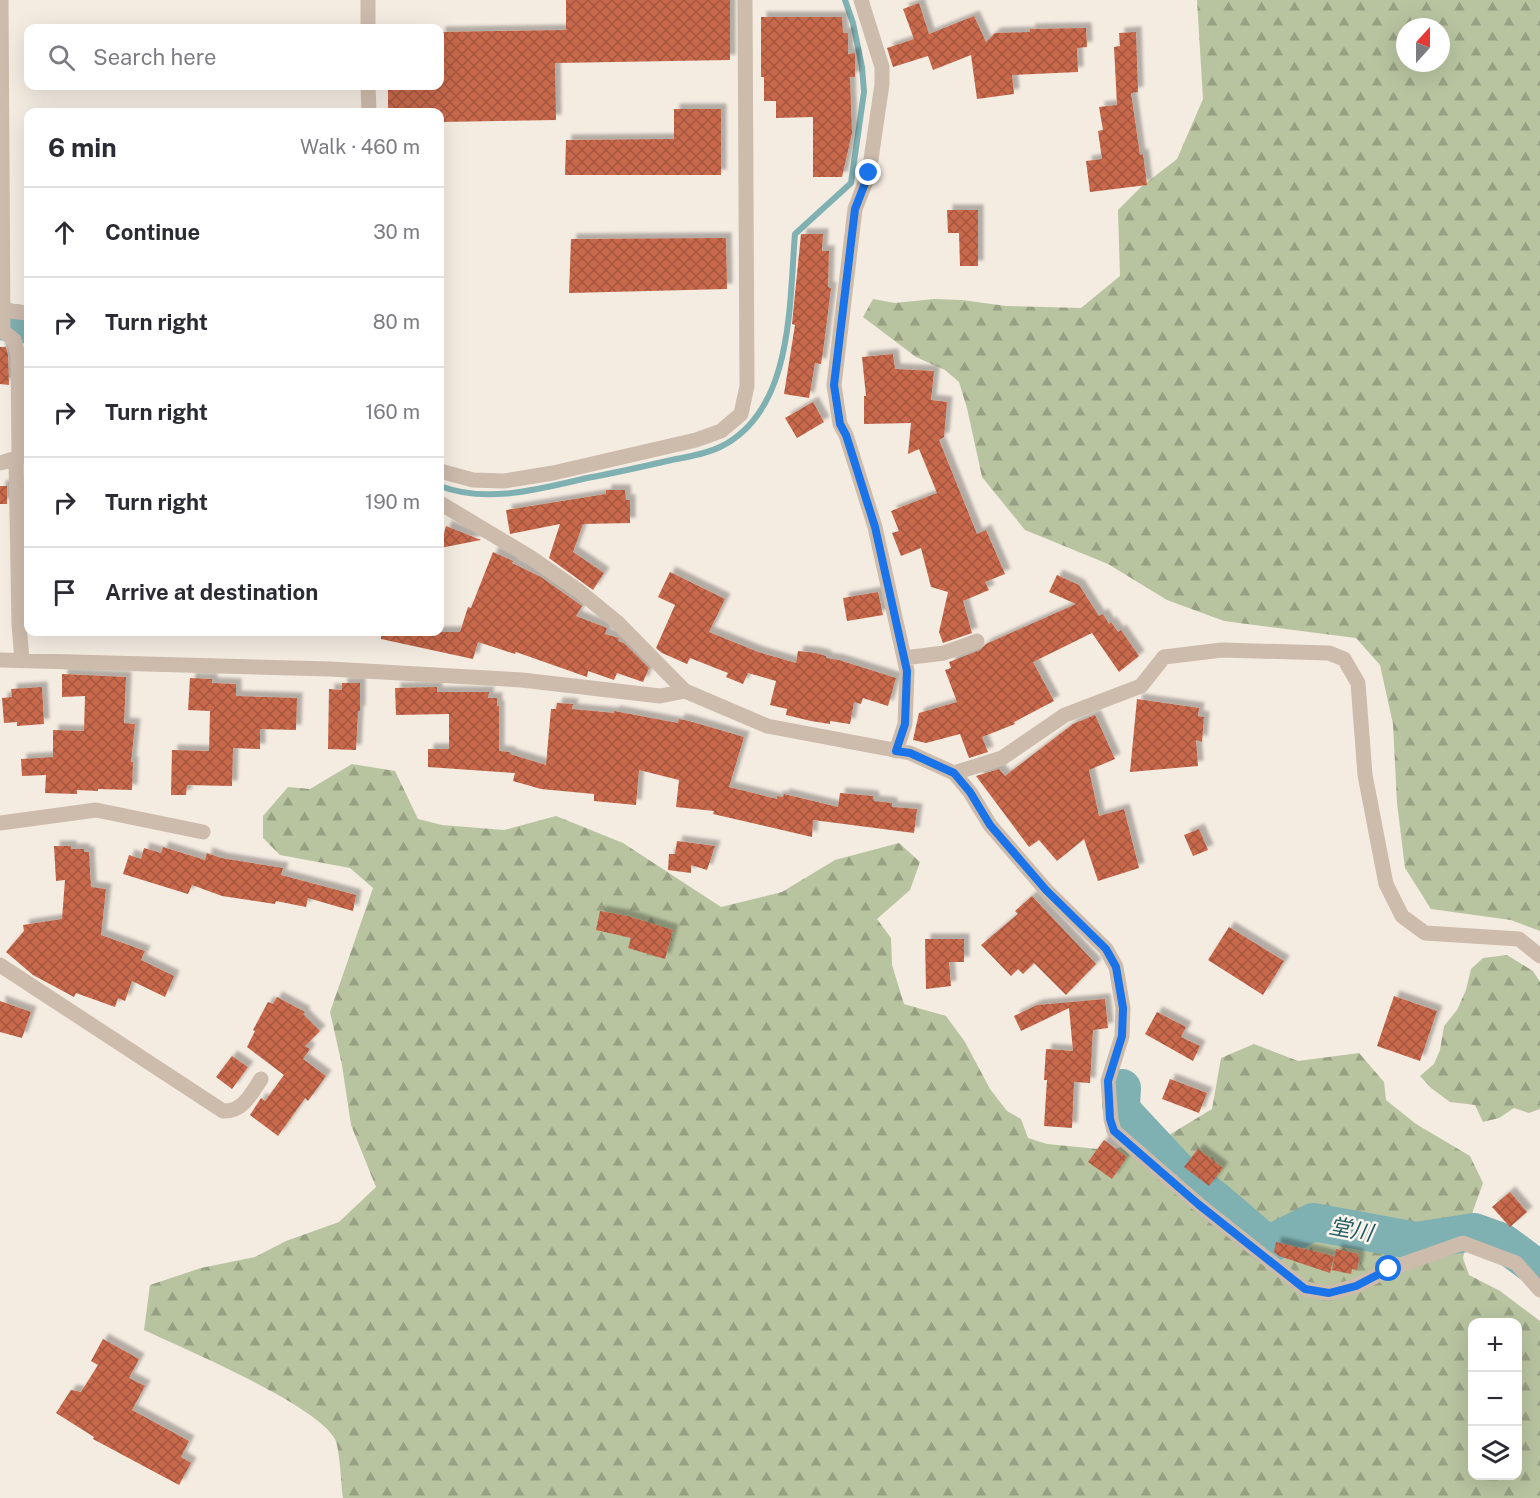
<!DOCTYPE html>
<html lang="en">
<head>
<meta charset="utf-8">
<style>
  body { margin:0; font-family:"Public Sans","Noto Sans JP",sans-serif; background:#f7f7f7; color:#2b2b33 }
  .controls { position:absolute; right:18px; bottom:18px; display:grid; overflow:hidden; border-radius:12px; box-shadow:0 6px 24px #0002 }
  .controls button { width:54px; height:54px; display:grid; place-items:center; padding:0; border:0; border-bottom:2px solid #e1e1e2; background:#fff; color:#2b2b33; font:30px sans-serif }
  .compass { position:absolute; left:1396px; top:18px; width:54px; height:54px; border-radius:50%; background:#fff; box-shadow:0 6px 24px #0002; rotate:21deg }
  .stop { position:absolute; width:18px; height:18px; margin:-14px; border:4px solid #1a73e8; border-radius:50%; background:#fff }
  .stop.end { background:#1a73e8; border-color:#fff; box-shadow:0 2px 6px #0008 }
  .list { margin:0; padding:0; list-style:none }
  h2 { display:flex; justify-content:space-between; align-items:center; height:78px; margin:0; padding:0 24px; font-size:26px }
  h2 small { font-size:20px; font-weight:400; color:#7c7c81 }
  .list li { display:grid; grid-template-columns:39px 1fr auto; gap:18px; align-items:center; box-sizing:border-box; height:90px; padding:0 24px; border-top:2px solid #e1e1e2 }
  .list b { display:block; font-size:22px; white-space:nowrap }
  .list em { font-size:20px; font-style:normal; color:#7c7c81 }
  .icon { flex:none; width:33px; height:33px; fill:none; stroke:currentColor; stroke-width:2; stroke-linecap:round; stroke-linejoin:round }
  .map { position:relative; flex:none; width:1540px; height:1498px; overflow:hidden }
  .search { position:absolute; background:#fff; box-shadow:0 6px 24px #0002; left:24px; top:24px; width:420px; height:66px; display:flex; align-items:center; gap:15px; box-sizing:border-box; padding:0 21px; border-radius:12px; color:#7c7c81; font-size:22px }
  .panel { position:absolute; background:#fff; box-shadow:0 6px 24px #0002; left:24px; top:108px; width:420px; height:528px; border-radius:12px }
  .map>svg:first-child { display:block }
  .forest { fill:url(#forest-firs); fill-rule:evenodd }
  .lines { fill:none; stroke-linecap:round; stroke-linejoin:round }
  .stream { stroke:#7fb0b2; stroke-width:6 }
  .river { stroke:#7fb0b2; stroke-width:38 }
  .building { fill:url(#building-cross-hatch); filter:url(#shadow) }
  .minor { stroke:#cdbbac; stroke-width:15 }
  .route { stroke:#1a73e8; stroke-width:8 }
  .labels { text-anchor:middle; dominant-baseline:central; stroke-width:5; stroke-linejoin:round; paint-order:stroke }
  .water-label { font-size:22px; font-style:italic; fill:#1f5a5e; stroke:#fbf5ee }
</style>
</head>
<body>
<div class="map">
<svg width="1540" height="1498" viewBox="0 0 1540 1498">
  <defs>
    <pattern id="forest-firs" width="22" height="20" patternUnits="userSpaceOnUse" patternTransform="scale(1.5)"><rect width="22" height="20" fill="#b8c4a0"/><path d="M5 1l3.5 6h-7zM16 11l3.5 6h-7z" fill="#97a083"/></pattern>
    <pattern id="building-cross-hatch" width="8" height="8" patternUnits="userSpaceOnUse" patternTransform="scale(1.5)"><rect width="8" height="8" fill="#c8694b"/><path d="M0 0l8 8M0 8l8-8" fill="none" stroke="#a4573f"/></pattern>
    <filter id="shadow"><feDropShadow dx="5.5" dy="-5.5" stdDeviation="1.5" flood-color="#0004"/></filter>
  </defs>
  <rect width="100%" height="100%" fill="#f4ebe1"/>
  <path class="forest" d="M 1197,0 L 1540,0 L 1540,931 L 1511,920 L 1431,909 L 1405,868 L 1397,803 L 1393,724 L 1380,665 L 1356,638 L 1224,621 L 1167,600 L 1108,564 L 1025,530 L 982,477 L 967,408 L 959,382 L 945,370 L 916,357 L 863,317 L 873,299 L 895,303 L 934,299 L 962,300 L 1006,306 L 1081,308 L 1120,276 L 1118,210 L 1141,187 L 1177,159 L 1203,99 ZM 1405,27 L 1441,27 L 1441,63 L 1405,63 Z
    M 352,764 L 395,771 L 418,819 L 442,825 L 504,830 L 556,816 L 623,843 L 721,907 L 782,892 L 835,860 L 899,843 L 920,862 L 910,890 L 877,919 L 891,938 L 892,965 L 904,1004 L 946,1016 L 965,1042 L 990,1089 L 1007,1111 L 1021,1119 L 1028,1138 L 1047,1144 L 1108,1150 L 1164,1138 L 1212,1109 L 1221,1058 L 1254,1044 L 1298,1061 L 1359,1053 L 1384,1082 L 1386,1100 L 1416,1124 L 1470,1156 L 1483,1183 L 1473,1211 L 1463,1258 L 1469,1275 L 1500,1291 L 1540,1321 L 1540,1498 L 343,1498 C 341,1485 340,1449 335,1439 C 316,1404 184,1349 144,1330 L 150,1285 L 201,1268 L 255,1257 L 286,1241 L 339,1222 L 376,1187 L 351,1125 L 342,1065 L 330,1012 L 373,888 L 350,868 L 280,855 L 263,838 L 263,816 L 288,787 L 310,789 ZM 1472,1322 L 1518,1322 L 1518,1476 L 1472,1476 Z
    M 1507,955 L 1533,971 L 1540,982 L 1540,1109 L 1529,1113 L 1514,1108 L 1499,1118 L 1483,1122 L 1475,1105 L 1450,1102 L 1431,1088 L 1420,1076 L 1434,1064 L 1440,1050 L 1444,1026 L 1457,1010 L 1466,990 L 1471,969 L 1483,958 Z"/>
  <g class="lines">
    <path class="stream" d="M 440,486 C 487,504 539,489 587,478 C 614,473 641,467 667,461 C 685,457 704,455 720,447 C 794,411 789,303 795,234 L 851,183 L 864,92 L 862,67 L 853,23 L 845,0"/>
    <path class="river" d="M 0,321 L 28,325
      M 1122,1088 L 1121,1104 L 1124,1113 L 1179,1172 L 1214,1199 L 1268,1245 L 1313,1222 L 1416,1241 L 1474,1232 L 1502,1242 L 1540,1270"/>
  </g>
  <path class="building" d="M 566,0 L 730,0 L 730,60 L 555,63 L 556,120 L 440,122 L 440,112 L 388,112 L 388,86 L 440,86 L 440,32 L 566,30 Z
    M 919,3 L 929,34 L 974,16 L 986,42 L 995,33 L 1030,32 L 1030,29 L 1086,28 L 1087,47 L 1077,48 L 1078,72 L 1012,75 L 1014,94 L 977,99 L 971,55 L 933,70 L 928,56 L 893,67 L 887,48 L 914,39 L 903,9 Z
    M 761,17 L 842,17 L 843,33 L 848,33 L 848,54 L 855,53 L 855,77 L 850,77 L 852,133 L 842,177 L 813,177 L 813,117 L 776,118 L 776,101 L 764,101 L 764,77 L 761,77 Z
    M 1136,32 L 1138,92 L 1131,93 L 1140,155 L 1143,154 L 1147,185 L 1090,192 L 1086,161 L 1102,159 L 1098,131 L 1103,130 L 1099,107 L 1117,105 L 1114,47 L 1120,46 L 1119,33 Z
    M 674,109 L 721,109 L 721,175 L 565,175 L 566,140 L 674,139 Z
    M 947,210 L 978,210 L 978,266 L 960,266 L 959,233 L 948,233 Z
    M 801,234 L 823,234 L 822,251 L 829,251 L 828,287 L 831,288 L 824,344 L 821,364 L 815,363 L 809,398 L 784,394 L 795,325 L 792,324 Z
    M 726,238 L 727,289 L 569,293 L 571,239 Z
    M 0,347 L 6,347 L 8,355 L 9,385 L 0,384 Z
    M 893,354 L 895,369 L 934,371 L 931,400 L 947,402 L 944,437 L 939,440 L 977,534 L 986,530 L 1005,574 L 985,582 L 989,590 L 963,601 L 972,633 L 943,643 L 939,632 L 948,592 L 931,587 L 921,548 L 901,556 L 892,533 L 899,531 L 891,511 L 937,493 L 919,449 L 908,454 L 911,423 L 864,424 L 864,396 L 866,396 L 862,357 Z
    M 813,402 L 824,422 L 797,438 L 785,418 Z
    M 0,486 L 7,486 L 7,504 L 0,504 Z
    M 606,490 L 625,490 L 626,500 L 630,500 L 630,523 L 583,524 L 573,552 L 604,573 L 593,590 L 549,558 L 560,524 L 510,534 L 506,510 L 606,494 Z
    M 446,526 L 481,540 L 440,548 Z
    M 493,552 L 513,561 L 512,563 L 541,577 L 582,606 L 576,616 L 607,628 L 605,634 L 619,638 L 618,641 L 624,643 L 649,668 L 643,682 L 617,673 L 614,680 L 588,671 L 587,677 L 516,652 L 515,654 L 478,642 L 473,659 L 381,639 L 381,632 L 460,632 L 468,607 L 471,608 Z
    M 670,572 L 725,599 L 709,632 L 758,652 L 796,663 L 798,651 L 816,653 L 826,656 L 826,658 L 839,660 L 896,678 L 888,706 L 863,698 L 861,704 L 854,702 L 850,724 L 830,721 L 830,724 L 811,721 L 786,715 L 787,709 L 770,705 L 776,681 L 748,673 L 743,684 L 726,677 L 728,673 L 690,658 L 687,664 L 662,653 L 656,648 L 675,605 L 658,597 Z
    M 1057,575 L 1079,585 L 1099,616 L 1103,614 L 1109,624 L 1111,622 L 1118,632 L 1121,630 L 1139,656 L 1119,672 L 1092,633 L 1033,662 L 1054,701 L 1014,722 L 1015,724 L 982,737 L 988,752 L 969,758 L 960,734 L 926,743 L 913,740 L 919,713 L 957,702 L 945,670 L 951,668 L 949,662 L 980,650 L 986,644 L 1076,604 L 1049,592 Z
    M 878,592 L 883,615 L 847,621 L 843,598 Z
    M 62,674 L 126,677 L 124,723 L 135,724 L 131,762 L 133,762 L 132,790 L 98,789 L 98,791 L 77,790 L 77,794 L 45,793 L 46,775 L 22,776 L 21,759 L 53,757 L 53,730 L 84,731 L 85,696 L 62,697 Z
    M 190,678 L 212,679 L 212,683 L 236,684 L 236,696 L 297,698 L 296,730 L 260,729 L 260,749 L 233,748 L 232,786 L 187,785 L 186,795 L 171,795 L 172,750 L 209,751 L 210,711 L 188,710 Z
    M 342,683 L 360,683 L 360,711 L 358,711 L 356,750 L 328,749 L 329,689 L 342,690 Z
    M 42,687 L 44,724 L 17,726 L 17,722 L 4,723 L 2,698 L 12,697 L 11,689 Z
    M 437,687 L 437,692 L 489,692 L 488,698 L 497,698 L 497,706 L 499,706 L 499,751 L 510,752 L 510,754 L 546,765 L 551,709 L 556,709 L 557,703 L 573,704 L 572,709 L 614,713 L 614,711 L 678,723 L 679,719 L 689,721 L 744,737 L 729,787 L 777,799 L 777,796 L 783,797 L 784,794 L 838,807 L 840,793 L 873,796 L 874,801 L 892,803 L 892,807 L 917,809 L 914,833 L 813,820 L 812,837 L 713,814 L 714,811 L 676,807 L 679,780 L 639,770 L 636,805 L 594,801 L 594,794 L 541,789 L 513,781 L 515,773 L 428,767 L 428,749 L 449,749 L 449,714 L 396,715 L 395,688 Z
    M 1137,699 L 1199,708 L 1198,716 L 1204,717 L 1202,742 L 1196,740 L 1198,766 L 1130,772 Z
    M 1095,715 L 1115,759 L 1089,770 L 1099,816 L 1124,809 L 1139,868 L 1098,881 L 1084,839 L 1057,861 L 1039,840 L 1029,847 L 976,776 L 999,769 L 1005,776 L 1073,724 Z
    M 1199,829 L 1208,850 L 1193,856 L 1184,835 Z
    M 677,841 L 715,846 L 707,870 L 691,865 L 691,873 L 668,870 L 669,854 L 675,854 Z
    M 54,846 L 71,846 L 71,849 L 84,849 L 84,852 L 89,852 L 91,887 L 106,889 L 101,935 L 145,951 L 141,960 L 174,976 L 165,997 L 132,981 L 125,1001 L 118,998 L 115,1007 L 76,993 L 74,997 L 33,975 L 6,952 L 24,931 L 23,925 L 62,919 L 65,880 L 56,881 Z
    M 163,847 L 205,860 L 207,853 L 221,858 L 283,868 L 281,875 L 356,895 L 353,911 L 308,898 L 306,907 L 276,901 L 275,904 L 222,896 L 192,885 L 188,894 L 123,874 L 129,855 L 141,859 L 144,848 L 161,853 Z
    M 1032,896 L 1096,964 L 1066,995 L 1034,963 L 1023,974 L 1018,969 L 1011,976 L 981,945 L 1018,914 L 1015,911 Z
    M 600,911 L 628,916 L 673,930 L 665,959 L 628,948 L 631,938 L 596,930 Z
    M 1229,927 L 1284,961 L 1263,995 L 1208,960 Z
    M 925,939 L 964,939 L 964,962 L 949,962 L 951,986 L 926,989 Z
    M 1394,996 L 1437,1011 L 1420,1061 L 1377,1046 Z
    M 277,997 L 305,1012 L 303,1014 L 320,1031 L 305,1046 L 310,1049 L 303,1059 L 326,1076 L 308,1101 L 305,1098 L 278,1136 L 250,1115 L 261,1098 L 265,1101 L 284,1075 L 247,1047 L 255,1031 L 253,1030 L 268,1002 L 273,1004 Z
    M 1105,999 L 1108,1028 L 1093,1030 L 1090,1083 L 1074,1082 L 1072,1128 L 1044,1126 L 1047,1080 L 1044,1080 L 1046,1049 L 1073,1051 L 1069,1008 L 1021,1031 L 1014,1016 L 1037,1005 Z
    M 0,1001 L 31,1012 L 22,1038 L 0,1032 Z
    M 1157,1012 L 1186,1027 L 1181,1037 L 1200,1046 L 1193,1061 L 1145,1034 Z
    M 232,1056 L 248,1067 L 232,1089 L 216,1077 Z
    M 1170,1079 L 1207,1093 L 1199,1113 L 1162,1099 Z
    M 1104,1140 L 1127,1157 L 1112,1179 L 1088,1162 Z
    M 1198,1149 L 1223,1168 L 1209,1186 L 1184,1167 Z
    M 1510,1192 L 1527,1212 L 1510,1227 L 1492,1207 Z
    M 1276,1242 L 1334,1256 L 1330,1273 L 1279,1256 L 1274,1252 Z
    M 1336,1249 L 1358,1254 L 1359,1260 L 1357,1270 L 1352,1269 L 1351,1274 L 1332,1270 Z
    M 103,1339 L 139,1359 L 129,1378 L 145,1386 L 132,1410 L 189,1441 L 181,1457 L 191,1463 L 179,1485 L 93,1439 L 94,1437 L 56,1413 L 71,1390 L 81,1392 L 98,1365 L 91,1361 Z"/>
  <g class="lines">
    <path class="minor" d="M 1,0 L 3,331 L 14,340 L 18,354 L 19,457
      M 368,0 L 368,28
      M 861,0 L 882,67 L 882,84 L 869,173 L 855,209 L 834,385 L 840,424 L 846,435 L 875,527 L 907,671 L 905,724 L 896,751
      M 368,86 L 369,112
      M 0,310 L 28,313
      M 16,458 L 19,625 L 22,660
      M 0,463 L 26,455
      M 440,471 L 473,480 L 504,481 L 553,473 L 696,440 L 721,431 L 741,414 L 747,386 L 745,0
      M 440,503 L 530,557 L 579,591 L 617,622 L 685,691 L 767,726 L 910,753 L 954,773 L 970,792 L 990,825 L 1046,890 L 1106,949 L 1116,967 L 1123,1008 L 1122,1036 L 1108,1081 L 1111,1119 L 1114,1131 L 1198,1204 L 1305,1289 L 1329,1293 L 1356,1286 L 1389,1269 L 1463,1243 L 1516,1263 L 1540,1290
      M 904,658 L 944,653 L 977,641
      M 0,660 L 330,669 L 522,680 L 660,696 L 685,691
      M 954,773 L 1002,758 L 1065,715 L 1141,686 L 1164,657 L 1222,650 L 1329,653 L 1344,659 L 1358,683 L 1365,775 L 1386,884 L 1402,916 L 1425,933 L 1519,939 L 1540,956
      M 0,823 L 96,810 L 203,832
      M 0,965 L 223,1111 C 243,1112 251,1094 261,1079"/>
  </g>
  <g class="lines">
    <path class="route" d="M 869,173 L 855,209 L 834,385 L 840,424 L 846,435 L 875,527 L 907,671 L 905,724 L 896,751 L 910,753 L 954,773 L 970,792 L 990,825 L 1046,890 L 1106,949 L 1116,967 L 1123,1008 L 1122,1036 L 1108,1081 L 1110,1119 L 1114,1131 L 1198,1204 L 1305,1289 L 1329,1293 L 1356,1286 L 1389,1269"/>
  </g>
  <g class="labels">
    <g class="water-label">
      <text transform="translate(1351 1229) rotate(10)">堂川</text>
    </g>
  </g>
</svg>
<div class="controls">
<button>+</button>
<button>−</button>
<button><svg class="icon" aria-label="layers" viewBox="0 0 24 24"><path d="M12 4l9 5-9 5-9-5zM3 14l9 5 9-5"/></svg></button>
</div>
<svg class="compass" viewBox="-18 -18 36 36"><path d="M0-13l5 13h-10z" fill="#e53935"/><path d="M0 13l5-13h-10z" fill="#7c7c81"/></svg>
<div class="stop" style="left:1389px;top:1269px"></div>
<div class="stop end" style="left:869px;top:173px"></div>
<div class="search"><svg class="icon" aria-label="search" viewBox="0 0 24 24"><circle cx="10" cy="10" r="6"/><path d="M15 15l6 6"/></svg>Search here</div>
<section class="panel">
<h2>6 min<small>Walk · 460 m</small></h2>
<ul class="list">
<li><svg class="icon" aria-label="ahead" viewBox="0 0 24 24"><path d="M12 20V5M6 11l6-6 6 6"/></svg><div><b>Continue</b></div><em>30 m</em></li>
<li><svg class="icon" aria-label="right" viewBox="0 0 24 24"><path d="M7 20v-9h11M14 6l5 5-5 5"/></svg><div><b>Turn right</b></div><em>80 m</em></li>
<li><svg class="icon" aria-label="right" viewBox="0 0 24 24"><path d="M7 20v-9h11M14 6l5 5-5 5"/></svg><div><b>Turn right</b></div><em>160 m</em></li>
<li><svg class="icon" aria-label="right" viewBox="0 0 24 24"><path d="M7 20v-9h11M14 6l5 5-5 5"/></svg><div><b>Turn right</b></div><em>190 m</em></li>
<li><svg class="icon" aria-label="arrive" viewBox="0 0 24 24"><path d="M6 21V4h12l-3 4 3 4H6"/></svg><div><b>Arrive at destination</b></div></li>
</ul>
</section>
</div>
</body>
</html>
